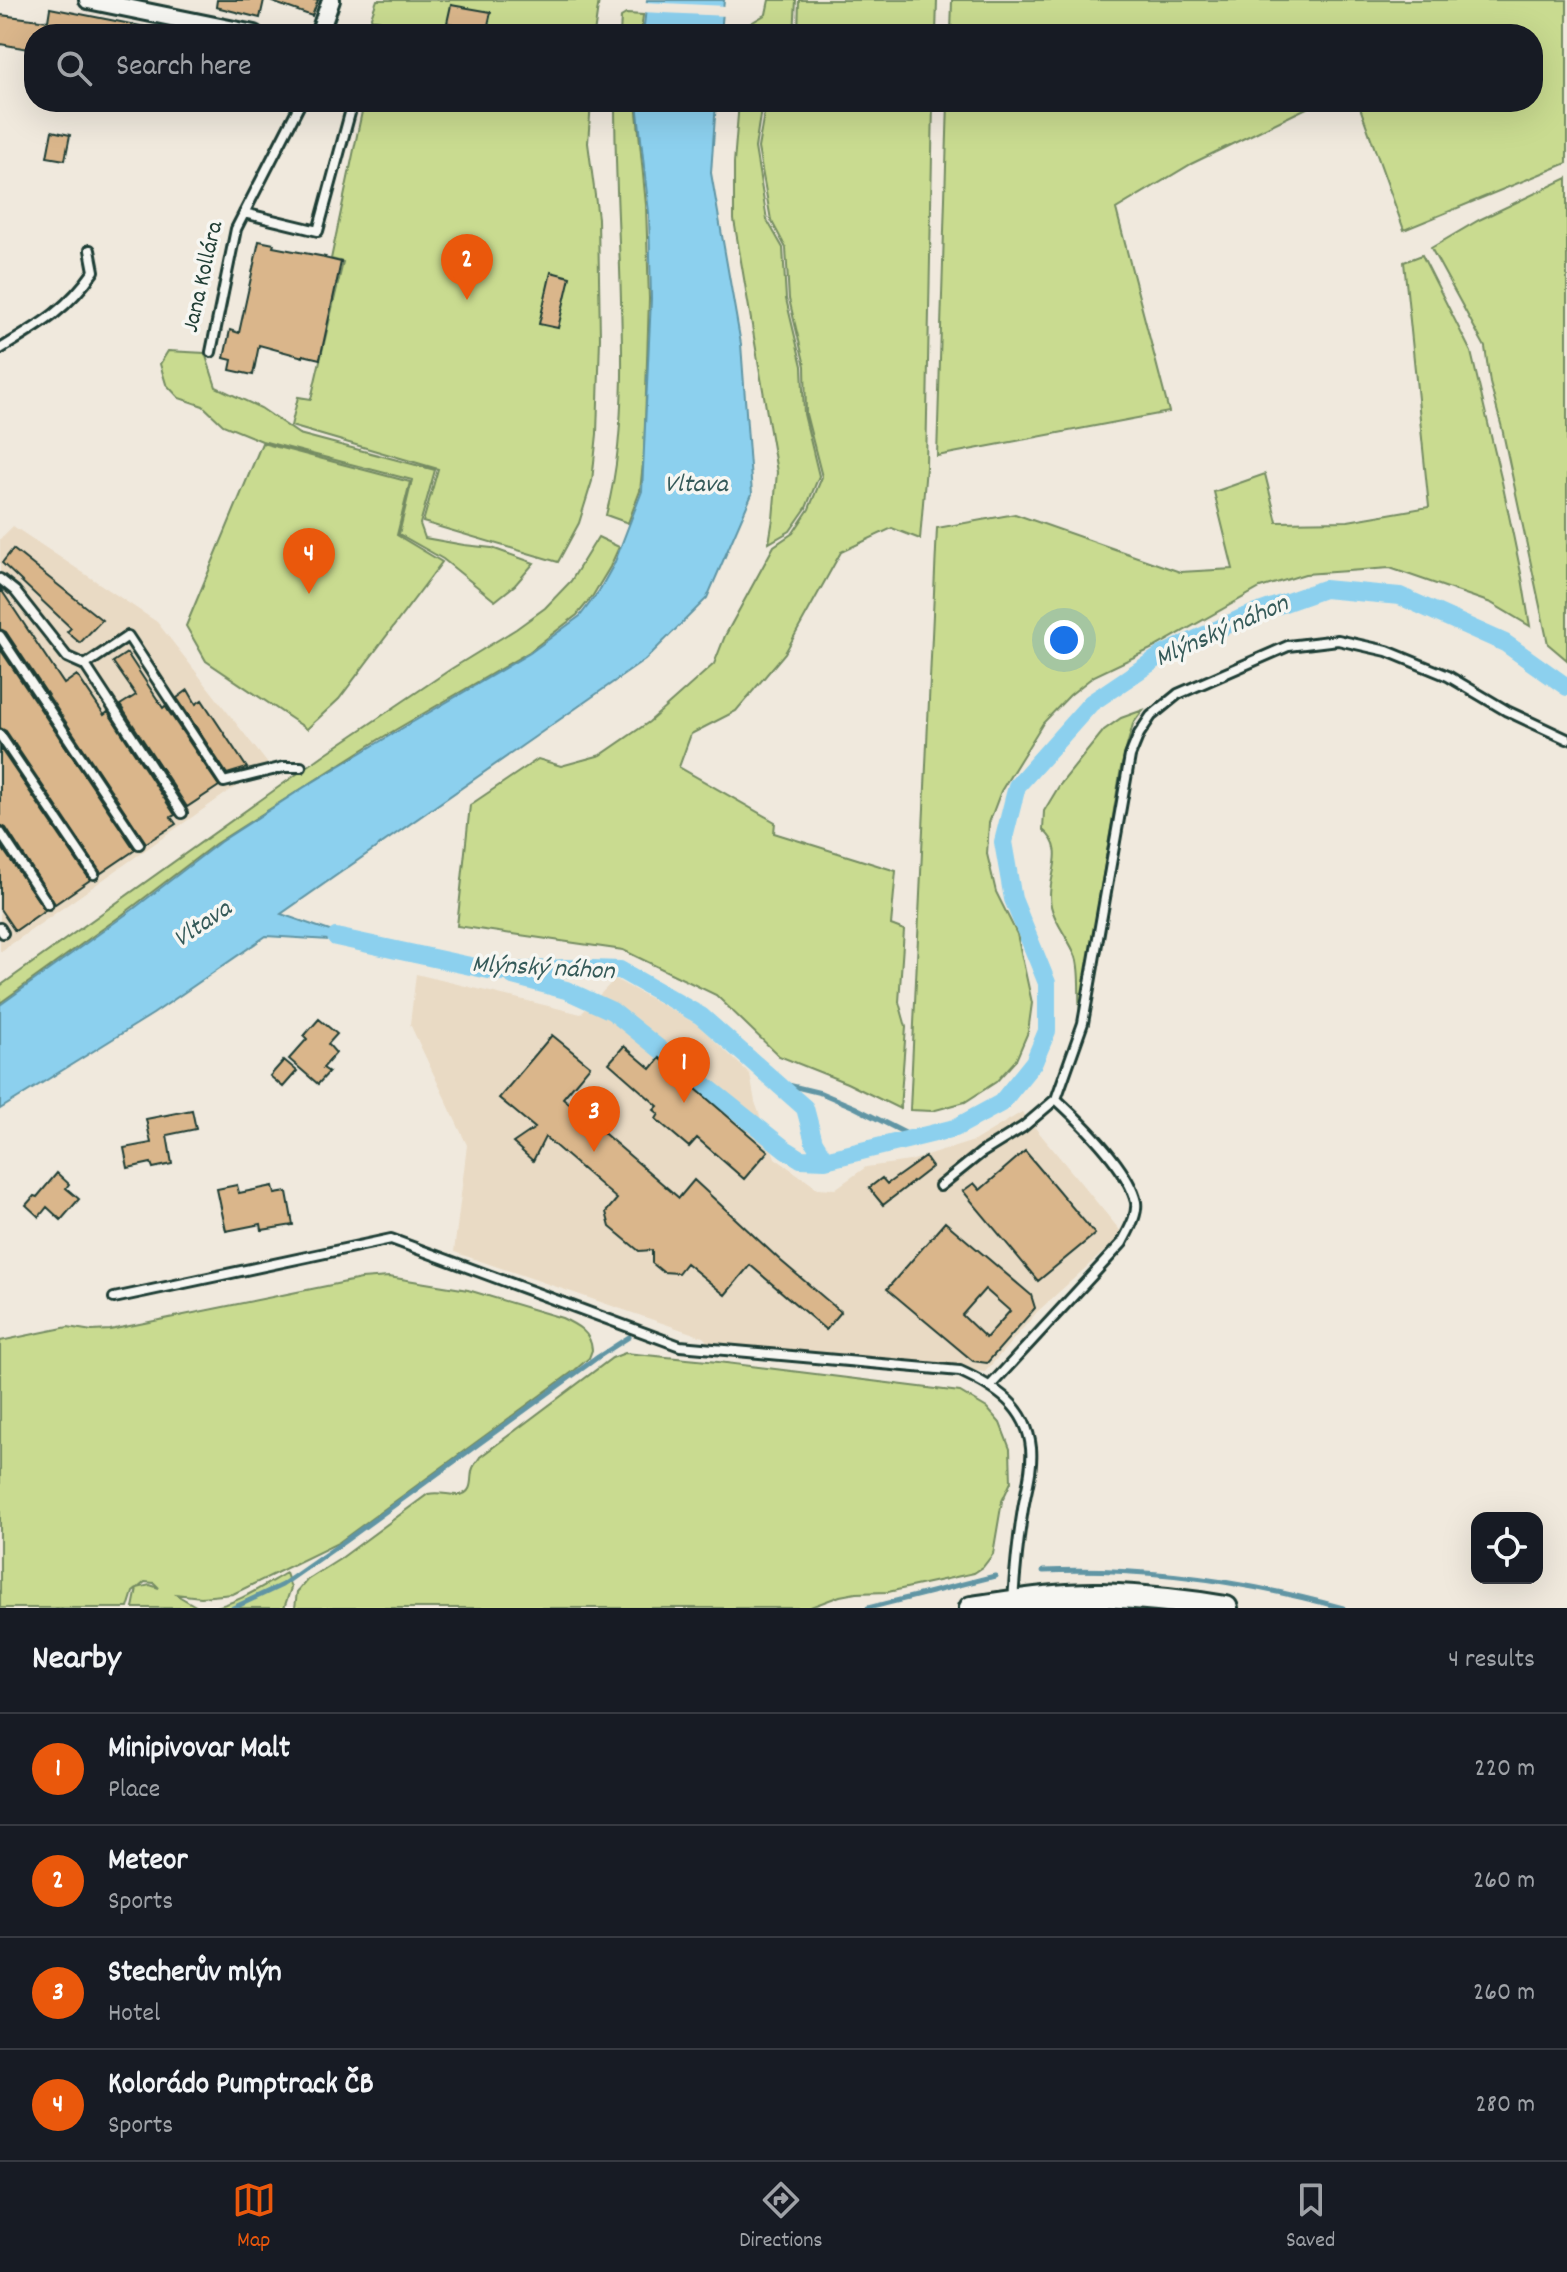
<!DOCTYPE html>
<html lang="en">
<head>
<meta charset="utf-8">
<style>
  body { margin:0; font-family:Dekko,sans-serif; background:#242831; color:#f1f3f6 }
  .controls { position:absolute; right:24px; bottom:24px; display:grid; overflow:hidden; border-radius:16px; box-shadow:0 8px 32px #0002 }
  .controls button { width:72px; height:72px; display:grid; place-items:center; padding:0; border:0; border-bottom:2px solid #363941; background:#171b24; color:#f1f3f6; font:40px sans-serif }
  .you { position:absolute; left:1064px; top:640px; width:28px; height:28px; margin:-20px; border:6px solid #fff; border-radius:50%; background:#1a73e8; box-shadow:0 0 0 12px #1a73e833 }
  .badge { display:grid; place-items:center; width:52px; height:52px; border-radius:50%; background:#ea580c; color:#fff; font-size:26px; font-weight:700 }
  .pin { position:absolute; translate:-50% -66px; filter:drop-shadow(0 2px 4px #0008) }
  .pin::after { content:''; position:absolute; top:42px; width:28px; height:24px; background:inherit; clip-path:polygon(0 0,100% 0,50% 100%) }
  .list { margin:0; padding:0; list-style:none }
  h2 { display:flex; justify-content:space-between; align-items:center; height:104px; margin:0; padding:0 32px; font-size:34px }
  h2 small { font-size:26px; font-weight:400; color:#9ea1a6 }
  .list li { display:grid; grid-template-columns:52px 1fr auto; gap:24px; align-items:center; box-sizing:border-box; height:112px; padding:0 32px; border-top:2px solid #363941 }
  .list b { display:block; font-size:30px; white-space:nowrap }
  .list p { margin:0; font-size:26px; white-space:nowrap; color:#9ea1a6 }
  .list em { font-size:26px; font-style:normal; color:#9ea1a6 }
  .icon { flex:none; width:44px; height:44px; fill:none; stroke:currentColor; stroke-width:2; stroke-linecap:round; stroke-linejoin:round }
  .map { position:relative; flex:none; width:1567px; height:1608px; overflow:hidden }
  .search { position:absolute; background:#171b24; box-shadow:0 8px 32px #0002; left:24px; right:24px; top:24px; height:88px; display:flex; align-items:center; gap:20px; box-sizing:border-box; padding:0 28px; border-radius:32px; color:#9ea1a6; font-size:30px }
  .sheet { height:552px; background:#171b24 }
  nav { display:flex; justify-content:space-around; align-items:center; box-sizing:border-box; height:112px; border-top:2px solid #363941; background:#171b24; font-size:22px; color:#9ea1a6 }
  nav a { display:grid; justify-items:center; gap:4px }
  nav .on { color:#ea580c }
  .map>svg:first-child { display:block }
  .built { fill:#e9dac4 }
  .green { fill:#c9db90; stroke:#748c62; stroke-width:2 }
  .water { fill:#8cd0ee; stroke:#6095a4; stroke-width:2 }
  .pier { fill:#f0e9dd }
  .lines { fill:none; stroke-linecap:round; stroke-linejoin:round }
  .stream { stroke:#6095a4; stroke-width:5 }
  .canal { stroke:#8cd0ee; stroke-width:18 }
  .building { fill:#dab68b; stroke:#1f3d34; stroke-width:2; fill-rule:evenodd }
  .lane-casing { stroke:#1f3d34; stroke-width:14 }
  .street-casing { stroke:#1f3d34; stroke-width:22 }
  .secondary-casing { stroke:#1f3d34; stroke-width:28 }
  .lane { stroke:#f6f6f2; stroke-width:8 }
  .street { stroke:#f6f6f2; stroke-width:16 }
  .secondary { stroke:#f6f6f2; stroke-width:22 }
  .labels { text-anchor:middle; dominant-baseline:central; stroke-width:7; stroke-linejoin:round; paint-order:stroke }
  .street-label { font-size:24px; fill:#1f3d34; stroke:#f6f6f2 }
  .water-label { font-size:26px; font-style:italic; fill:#355a59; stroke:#f6f6f2 }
</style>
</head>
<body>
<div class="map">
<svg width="1567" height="1608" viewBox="0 0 1567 1608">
  <rect width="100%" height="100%" fill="#f0e9dd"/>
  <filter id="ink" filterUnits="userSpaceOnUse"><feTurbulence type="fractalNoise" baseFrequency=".0125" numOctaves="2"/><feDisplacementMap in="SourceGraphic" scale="16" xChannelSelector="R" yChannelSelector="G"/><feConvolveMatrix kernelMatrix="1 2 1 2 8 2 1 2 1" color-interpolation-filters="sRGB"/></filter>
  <g filter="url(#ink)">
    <path class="built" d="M 13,526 L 157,622 L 268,764 L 0,952 L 0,539 Z
      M 416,974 L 581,1014 L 615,979 L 697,1024 L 750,1074 L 755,1102 L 775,1158 L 817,1188 L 835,1189 L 866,1167 L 910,1161 L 974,1141 L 1022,1112 L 1123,1234 L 1037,1312 L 985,1372 L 837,1355 L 711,1346 L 703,1337 L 454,1252 L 467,1145 L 410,1024 Z"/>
    <path class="green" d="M 377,0 L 599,0 L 594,34 L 374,34 L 371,17 Z
      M 769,0 L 796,0 L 794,34 L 745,34 L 746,26 L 766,14 Z
      M 799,0 L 937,0 L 936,34 L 798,34 Z
      M 952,0 L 1567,0 L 1567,163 L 1404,230 L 1358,102 L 1533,102 L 1533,34 L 951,34 Z
      M 626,14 L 643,15 L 641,34 L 620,34 L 621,17 Z
      M 364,102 L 591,102 L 588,143 L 598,218 L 600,338 L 597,434 L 592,481 L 579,523 L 558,562 L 423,522 L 438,469 L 291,426 L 298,397 L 311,399 L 343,262 L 331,259 Z
      M 615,102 L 636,102 L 646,205 L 649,299 L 644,453 L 640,491 L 628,523 L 606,515 C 618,470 621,423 622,376 C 623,284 615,193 615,102 Z
      M 739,102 L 762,102 L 755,148 L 767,220 L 783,248 L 786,299 L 802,366 L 804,414 L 819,476 L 806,508 L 790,531 L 769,543 L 773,519 L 777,472 L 734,220 L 734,163 Z
      M 766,102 L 933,102 L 926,467 L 920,539 L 892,528 L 841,552 L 785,653 L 736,711 L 691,734 L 679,767 L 775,822 L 774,833 L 896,871 L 891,925 L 904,930 L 899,1002 L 906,1027 L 900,1109 L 847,1083 L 779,1056 L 716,995 L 623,950 L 457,926 L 470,805 L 538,759 L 561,766 L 601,755 L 649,722 L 714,664 L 725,636 L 774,546 L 793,533 L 809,509 L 822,477 L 806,414 L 805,366 L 789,299 L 786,248 L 771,220 L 758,148 Z
      M 948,102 L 1319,102 L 1191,164 L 1116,209 L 1169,412 L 937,456 Z
      M 1567,178 L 1567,660 L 1548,644 L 1502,428 L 1490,383 L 1485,347 L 1431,248 L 1479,220 Z
      M 1422,255 L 1471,352 L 1502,482 L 1522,578 L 1530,626 L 1491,603 L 1390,568 L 1305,574 L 1260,588 L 1155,647 L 1094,676 L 1070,695 L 1043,723 L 1001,791 L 989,823 L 987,854 L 996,892 L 1017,934 L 1032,1003 L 1028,1032 L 1016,1060 L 996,1082 L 965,1102 L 932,1111 L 910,1110 L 937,528 L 1015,514 L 1180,572 L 1233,569 L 1214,492 L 1265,474 L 1277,522 L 1348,521 L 1429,507 L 1404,262 Z
      M 168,351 L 205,353 L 216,387 L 261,408 L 299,434 L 435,470 L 420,524 L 425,538 L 464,545 L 492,548 L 534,563 L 515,585 L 495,601 L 443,559 L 399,534 L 412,480 L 262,441 L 223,425 L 203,406 L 179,398 L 166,384 L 160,364 Z
      M 262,443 L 410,482 L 397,535 L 442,562 L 339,699 L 307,729 L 206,661 L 186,626 Z
      M 598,537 L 619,547 L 610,567 L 592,597 L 577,615 L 529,652 L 378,740 L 215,844 L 122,915 L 0,1003 L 0,986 L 325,754 L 451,669 L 516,629 L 545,608 L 571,581 Z
      M 1143,710 L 1133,724 L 1121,768 L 1080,1014 C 1078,998 1081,972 1076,957 C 1070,940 1055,924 1051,906 C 1045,876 1070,852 1043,830 L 1044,811 L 1059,786 L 1104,730 L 1121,718 Z
      M 389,1277 L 468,1290 L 562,1318 C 577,1325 591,1332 592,1350 L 589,1358 L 575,1370 L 338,1543 L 233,1594 L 201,1597 L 175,1594 L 199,1608 L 133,1608 L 137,1588 L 150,1585 L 159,1588 L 154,1583 L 145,1582 L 133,1592 L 128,1608 L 0,1608 L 0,1341 L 68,1327 L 92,1331 L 110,1330 L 361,1279 Z
      M 625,1353 L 718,1362 L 960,1392 L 987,1408 L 1000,1423 L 1010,1449 L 1011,1482 L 1002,1501 L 993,1554 L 983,1567 L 974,1573 L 888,1592 L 856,1593 L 840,1596 L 808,1608 L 295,1608 L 297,1592 L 307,1580 L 340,1559 L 428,1494 C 440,1491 449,1496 460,1495 C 475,1492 469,1477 473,1468 C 474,1465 479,1459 480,1457 L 612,1358 Z
      M 286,1573 L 291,1588 L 284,1608 L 210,1608 C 237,1604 263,1586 286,1573 Z"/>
    <path class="water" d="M 647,0 L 724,0 L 721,34 L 643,34 Z
      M 637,102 L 716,102 L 711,173 L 741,344 L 752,494 L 707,598 L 645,660 L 281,914 L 361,942 L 266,936 L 153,1014 L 0,1109 L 0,1005 L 132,910 L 220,842 L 303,788 L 389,736 L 530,653 L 580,616 L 599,591 L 614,564 L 642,491 L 651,299 L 649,213 Z"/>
    <path class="pier" d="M 643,2 L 727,6 L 727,16 L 641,12 Z"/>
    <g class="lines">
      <path class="stream" d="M 776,1082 L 821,1093 L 854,1107 L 915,1138
        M 1043,1571 C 1145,1567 1245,1581 1343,1608
        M 233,1608 L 282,1585 L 345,1541 L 598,1357 L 629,1337
        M 868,1608 L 995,1576"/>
      <path class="canal" d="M 336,937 L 498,972 L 565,968 L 620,970 L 701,1016 L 805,1108 L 814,1142 L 825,1160 L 955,1128 L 1001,1103 L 1034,1062 L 1047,1031 L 1047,983 L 1013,899 L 1003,842 L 1017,786 L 1091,703 L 1162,655 L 1242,618 L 1324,589 L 1400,596 L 1505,643 L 1567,687
        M 513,976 L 566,990 L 612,1011 L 785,1149 L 801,1159 L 825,1160"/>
    </g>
    <path class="building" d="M 217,0 L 264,0 L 260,18 L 216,7 Z
      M 273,0 L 318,0 L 312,16 L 272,2 Z
      M 451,5 L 491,12 L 486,34 L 451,34 L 453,24 L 447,23 Z
      M 50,8 L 146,27 L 145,34 L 34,34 L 34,50 L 0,44 L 0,15 L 48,21 Z
      M 52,131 L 70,135 L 65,160 L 47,157 Z
      M 259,241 L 274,244 L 273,247 L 325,257 L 324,258 L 341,262 L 320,359 L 303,355 L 303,357 L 259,345 L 253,375 L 230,370 L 232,360 L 224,358 L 230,330 L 239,333 Z
      M 551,272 L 570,277 L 558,328 L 539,324 Z
      M 13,549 L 102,620 L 80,643 L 67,632 L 71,628 L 2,563 Z
      M 0,588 L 64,684 L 77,675 L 104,715 L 108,712 L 175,815 L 171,817 L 176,824 L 146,843 L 6,632 L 0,629 Z
      M 0,649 L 135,850 L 101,873 L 6,731 L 0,728 Z
      M 127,653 L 163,708 L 165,706 L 219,786 L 187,807 L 120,705 L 136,695 L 113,662 Z
      M 188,690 L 196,704 L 202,700 L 247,768 L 227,774 L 177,698 Z
      M 0,748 L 90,880 L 55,904 L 6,828 L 0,825 Z
      M 0,845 L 45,910 L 15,931 L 0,909 Z
      M 319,1019 L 337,1034 L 328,1044 L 336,1053 L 323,1068 L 329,1072 L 318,1084 L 289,1059 L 307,1039 L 304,1036 Z
      M 552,1035 L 590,1066 L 563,1098 L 679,1198 L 694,1180 L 781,1261 L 841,1312 L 826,1330 L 750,1265 L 725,1295 L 686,1263 L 678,1273 L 663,1272 L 652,1263 L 652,1250 L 639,1251 L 610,1227 L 606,1212 L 617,1199 L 545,1137 L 533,1161 L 513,1143 L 535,1128 L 499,1098 Z
      M 624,1046 L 651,1069 L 660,1058 L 768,1151 L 744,1179 L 697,1138 L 689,1147 L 656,1119 L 659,1114 L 654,1110 L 658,1106 L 609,1063 Z
      M 284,1060 L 297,1071 L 283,1087 L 270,1076 Z
      M 192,1110 L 196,1129 L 167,1135 L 172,1164 L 153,1168 L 151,1163 L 128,1168 L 124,1148 L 151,1143 L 146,1119 Z
      M 1025,1151 L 1095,1234 L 1038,1281 L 963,1191 L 974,1183 L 980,1190 Z
      M 925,1157 L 932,1167 L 883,1205 L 869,1188 L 882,1178 L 887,1184 Z
      M 57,1173 L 69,1184 L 66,1188 L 79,1199 L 61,1220 L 47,1207 L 39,1217 L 26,1205 L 34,1196 L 37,1197 Z
      M 237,1185 L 239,1193 L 273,1186 L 275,1194 L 287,1192 L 293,1225 L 262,1230 L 261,1224 L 226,1231 L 217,1189 Z
      M 945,1222 L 1031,1295 L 1035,1308 L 987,1363 L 973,1361 L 887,1289 ZM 985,1289 L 1010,1311 L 986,1338 L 962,1315 Z"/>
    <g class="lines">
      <defs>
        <path id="lane" d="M 372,34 L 374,26 L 427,34
          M 244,213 L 318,231 L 353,102
          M 0,349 C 40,325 67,310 94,271 L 90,250
          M 211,352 L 236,229 L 301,102
          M 0,579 L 15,591 L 67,657 L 85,665 L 182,813
          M 0,636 L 139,844
          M 85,665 L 128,636 L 224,782 L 284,767 L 301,767
          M 0,735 L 94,874
          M 0,832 L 48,904
          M 0,928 L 3,933
          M 940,1186 L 981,1153 L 1023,1127 L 1056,1099 L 1083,1023 L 1130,756 L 1139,734 L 1151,716 L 1178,694 L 1288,646 L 1338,640 L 1387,651 L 1448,676 L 1507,711 L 1567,739
          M 114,1298 L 391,1239 L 680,1346 L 960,1371 C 995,1387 1027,1406 1031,1448 C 1033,1469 1026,1490 1023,1509 C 1018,1540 1015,1570 1013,1601
          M 991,1385 L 1122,1243 C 1128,1231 1138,1215 1136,1202 C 1128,1168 1081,1122 1056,1099"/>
        <path id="street" d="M 88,0 L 254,34
          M 319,34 L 331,0"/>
        <path id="secondary" d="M 971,1608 C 1012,1602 1061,1594 1102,1595 C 1143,1597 1185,1601 1226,1608"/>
      </defs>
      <use href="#lane" class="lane-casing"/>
      <use href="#street" class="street-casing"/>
      <use href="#secondary" class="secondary-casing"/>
      <use href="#lane" class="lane"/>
      <use href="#street" class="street"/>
      <use href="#secondary" class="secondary"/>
    </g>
  </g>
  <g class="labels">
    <g class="street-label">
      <text transform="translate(204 277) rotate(-77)">Jana Kollára</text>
    </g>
    <g class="water-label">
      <text x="696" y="485">Vltava</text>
      <text transform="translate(1222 632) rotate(-24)">Mlýnský náhon</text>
      <text transform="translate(203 925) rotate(-34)">Vltava</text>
      <text transform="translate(543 969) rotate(3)">Mlýnský náhon</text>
    </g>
  </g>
</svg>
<div class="controls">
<button><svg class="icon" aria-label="locate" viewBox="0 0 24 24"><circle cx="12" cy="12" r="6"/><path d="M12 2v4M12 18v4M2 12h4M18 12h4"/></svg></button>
</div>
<div class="you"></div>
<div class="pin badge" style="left:684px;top:1103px">1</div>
<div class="pin badge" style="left:467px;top:300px">2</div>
<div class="pin badge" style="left:594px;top:1152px">3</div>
<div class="pin badge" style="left:309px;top:594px">4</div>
<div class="search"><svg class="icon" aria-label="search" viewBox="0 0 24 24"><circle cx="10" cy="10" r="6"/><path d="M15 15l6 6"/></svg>Search here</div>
</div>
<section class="sheet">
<h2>Nearby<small>4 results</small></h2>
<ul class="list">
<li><span class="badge">1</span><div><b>Minipivovar Malt</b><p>Place</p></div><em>220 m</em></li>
<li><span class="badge">2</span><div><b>Meteor</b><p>Sports</p></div><em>260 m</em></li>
<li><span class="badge">3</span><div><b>Stecherův mlýn</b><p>Hotel</p></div><em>260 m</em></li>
<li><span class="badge">4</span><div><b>Kolorádo Pumptrack ČB</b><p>Sports</p></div><em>280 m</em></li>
</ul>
</section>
<nav>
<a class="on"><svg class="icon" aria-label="map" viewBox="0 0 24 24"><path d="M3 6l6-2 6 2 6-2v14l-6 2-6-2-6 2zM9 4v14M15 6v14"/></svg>Map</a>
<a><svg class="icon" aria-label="directions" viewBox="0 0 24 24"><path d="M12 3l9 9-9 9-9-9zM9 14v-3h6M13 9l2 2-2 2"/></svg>Directions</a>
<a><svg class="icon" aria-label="saved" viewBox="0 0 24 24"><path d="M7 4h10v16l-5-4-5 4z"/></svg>Saved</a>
</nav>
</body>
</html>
